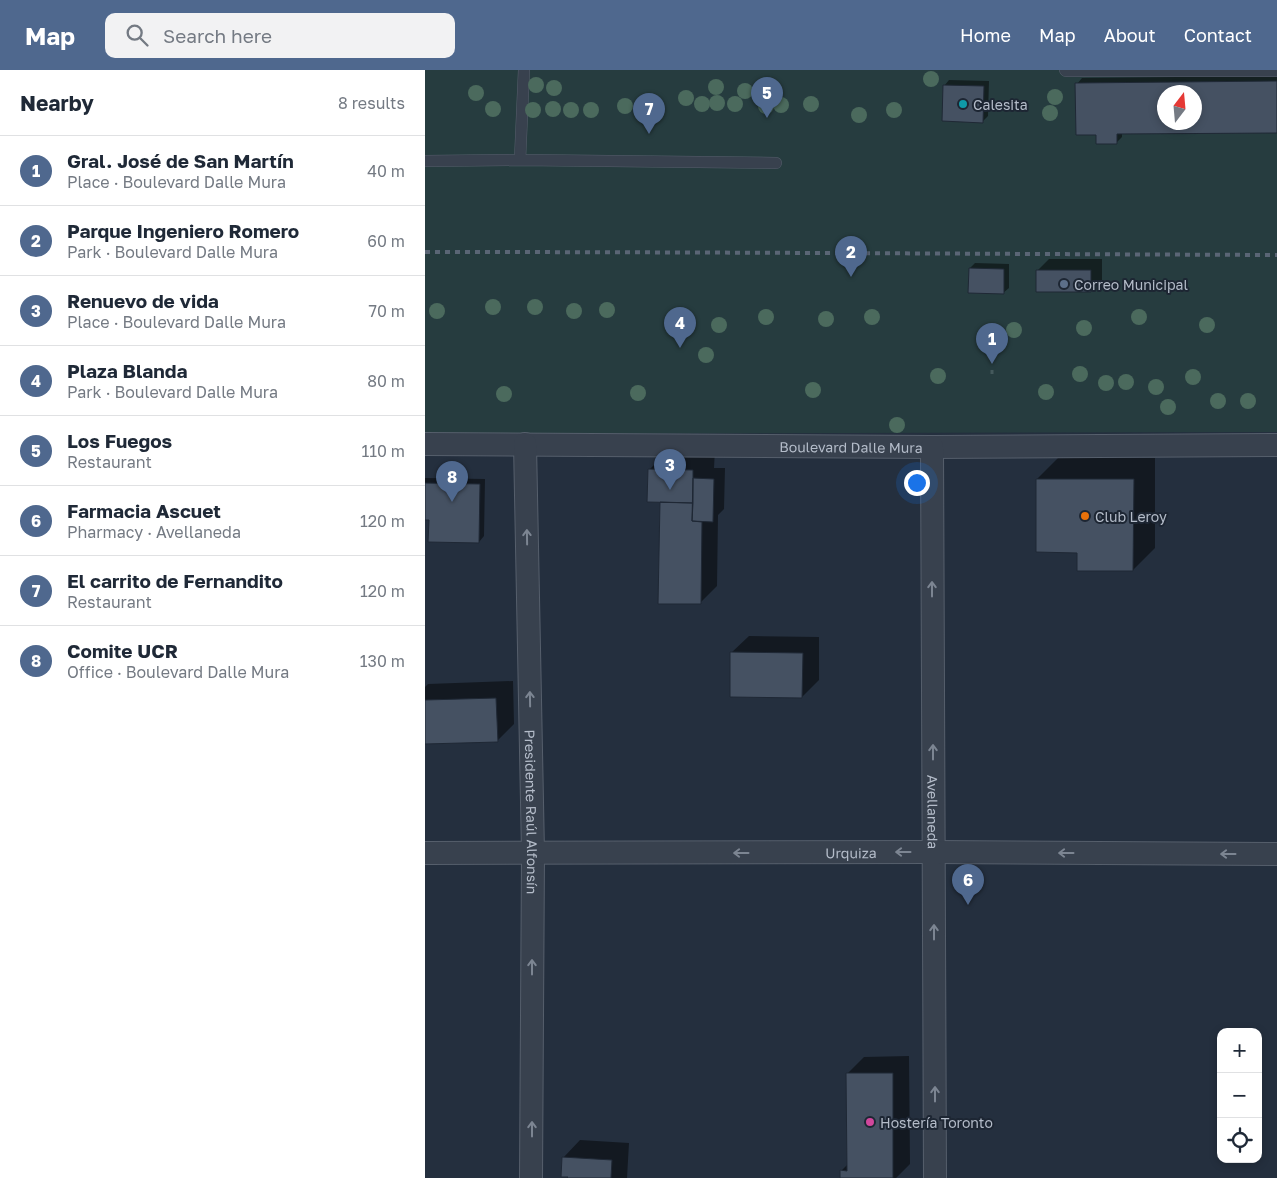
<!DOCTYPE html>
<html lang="en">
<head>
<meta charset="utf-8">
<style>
  body { margin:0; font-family:"Golos Text",sans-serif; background:#f2f2f3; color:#1f2937 }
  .controls { position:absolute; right:15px; bottom:15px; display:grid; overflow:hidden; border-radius:10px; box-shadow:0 2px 8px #0003 }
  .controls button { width:45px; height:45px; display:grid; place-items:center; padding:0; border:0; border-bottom:1px solid #e0e1e3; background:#fff; color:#1f2937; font:25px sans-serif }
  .compass { position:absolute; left:732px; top:15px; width:45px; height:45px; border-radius:50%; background:#fff; box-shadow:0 2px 8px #0003; rotate:16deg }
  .you { position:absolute; left:491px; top:412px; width:18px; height:18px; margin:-12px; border:4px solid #fff; border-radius:50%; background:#1a73e8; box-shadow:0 0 0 8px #1a73e833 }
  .badge { display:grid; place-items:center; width:32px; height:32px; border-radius:50%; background:#4f688e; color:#fff; font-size:16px; font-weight:700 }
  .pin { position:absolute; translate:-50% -41px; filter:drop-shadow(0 1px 2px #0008) }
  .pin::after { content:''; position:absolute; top:26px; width:18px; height:15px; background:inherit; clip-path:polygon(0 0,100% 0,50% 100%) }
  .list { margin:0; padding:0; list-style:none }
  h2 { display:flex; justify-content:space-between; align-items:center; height:65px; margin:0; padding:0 20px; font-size:21px }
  h2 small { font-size:16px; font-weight:400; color:#747a83 }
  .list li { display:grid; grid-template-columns:32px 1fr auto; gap:15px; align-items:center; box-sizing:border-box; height:70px; padding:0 20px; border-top:1px solid #e0e1e3 }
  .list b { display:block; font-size:19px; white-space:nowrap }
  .list p { margin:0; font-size:16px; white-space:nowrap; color:#747a83 }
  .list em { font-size:16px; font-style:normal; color:#747a83 }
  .icon { flex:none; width:28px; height:28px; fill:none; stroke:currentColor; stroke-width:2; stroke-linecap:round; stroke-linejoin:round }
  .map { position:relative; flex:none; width:852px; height:1108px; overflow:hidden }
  header { display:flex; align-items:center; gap:30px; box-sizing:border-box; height:70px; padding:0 25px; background:#4f688e; color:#fff }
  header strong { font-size:24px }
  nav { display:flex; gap:28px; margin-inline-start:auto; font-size:18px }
  .search { width:350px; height:45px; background:#f2f2f3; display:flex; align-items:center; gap:12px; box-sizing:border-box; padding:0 18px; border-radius:10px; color:#747a83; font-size:19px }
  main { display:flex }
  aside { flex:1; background:#fff }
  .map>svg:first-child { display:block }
  .green { fill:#263c3f; fill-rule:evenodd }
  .shadow { fill:#0007; fill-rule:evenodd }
  .building { fill:#455162; stroke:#1f2835; fill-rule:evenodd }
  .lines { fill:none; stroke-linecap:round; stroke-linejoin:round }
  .lane-casing { stroke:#565f6c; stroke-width:12 }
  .street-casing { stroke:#565f6c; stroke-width:24 }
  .path { stroke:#44595c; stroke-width:3; stroke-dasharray:4 4; stroke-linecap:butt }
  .lane { stroke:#38414e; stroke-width:11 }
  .street { stroke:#38414e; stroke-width:22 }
  .rail { stroke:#5a6575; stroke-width:4; stroke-dasharray:5 5; stroke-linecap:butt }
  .tree { fill:#4b6a5d }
  .oneway { stroke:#7c8592 }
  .culture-dot { fill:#0f9aa8; stroke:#1d2633; stroke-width:2 }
  .service-dot { fill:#5c6f8a; stroke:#1d2633; stroke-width:2 }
  .food-dot { fill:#e8710a; stroke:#1d2633; stroke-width:2 }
  .hotel-dot { fill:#d1479c; stroke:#1d2633; stroke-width:2 }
  .labels { text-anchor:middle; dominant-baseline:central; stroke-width:4; stroke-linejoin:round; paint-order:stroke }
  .poi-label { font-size:14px; fill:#b4bcc9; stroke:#1d2633; text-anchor:start }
  .street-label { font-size:14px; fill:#b4bcc9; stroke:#1d2633 }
</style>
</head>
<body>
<header>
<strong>Map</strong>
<div class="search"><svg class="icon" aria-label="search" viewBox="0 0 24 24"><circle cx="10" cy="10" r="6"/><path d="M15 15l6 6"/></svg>Search here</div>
<nav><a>Home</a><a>Map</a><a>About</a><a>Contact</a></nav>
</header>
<main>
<aside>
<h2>Nearby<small>8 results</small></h2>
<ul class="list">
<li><span class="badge">1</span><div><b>Gral. José de San Martín</b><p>Place · Boulevard Dalle Mura</p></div><em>40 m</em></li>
<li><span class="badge">2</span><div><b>Parque Ingeniero Romero</b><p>Park · Boulevard Dalle Mura</p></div><em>60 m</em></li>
<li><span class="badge">3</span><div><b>Renuevo de vida</b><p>Place · Boulevard Dalle Mura</p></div><em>70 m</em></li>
<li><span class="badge">4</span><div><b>Plaza Blanda</b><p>Park · Boulevard Dalle Mura</p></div><em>80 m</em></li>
<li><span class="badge">5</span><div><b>Los Fuegos</b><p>Restaurant</p></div><em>110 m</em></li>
<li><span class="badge">6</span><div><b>Farmacia Ascuet</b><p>Pharmacy · Avellaneda</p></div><em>120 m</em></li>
<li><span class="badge">7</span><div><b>El carrito de Fernandito</b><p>Restaurant</p></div><em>120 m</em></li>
<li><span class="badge">8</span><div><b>Comite UCR</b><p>Office · Boulevard Dalle Mura</p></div><em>130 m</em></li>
</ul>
</aside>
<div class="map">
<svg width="852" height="1108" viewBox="0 0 852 1108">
  <rect width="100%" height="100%" fill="#242f3e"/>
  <path class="green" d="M 0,0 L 852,0 L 852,362 L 0,364 ZM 740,22 L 770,22 L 770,52 L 740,52 Z"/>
  <path class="shadow" d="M 852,6 L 852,62 L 697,63 L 697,67 L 692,72 L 672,64 L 652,14 L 657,8 ZM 740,22 L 770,22 L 770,52 L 740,52 Z
    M 524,10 L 564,11 L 563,46 L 557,52 L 519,16 Z
    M 624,189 L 677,189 L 677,210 L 666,221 L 613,200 Z
    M 550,193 L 584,194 L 584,218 L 578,223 L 545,198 Z
    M 247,377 L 290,379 L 289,398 L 300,398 L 299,439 L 293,445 L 292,516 L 275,533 L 225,399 Z
    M 634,387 L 730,388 L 730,478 L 708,500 L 653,481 L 612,409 Z
    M 0,408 L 60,409 L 59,466 L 54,472 L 5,448 L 0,448 Z
    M 324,566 L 394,567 L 394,610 L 377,627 L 306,583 Z
    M 88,611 L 89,654 L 72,671 L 0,672 L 0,617 L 3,614 Z
    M 484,986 L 485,1094 L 471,1108 L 416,1108 L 416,1101 L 423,1094 L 422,1004 L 439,987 Z
    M 155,1070 L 204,1073 L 202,1108 L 144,1108 L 138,1088 Z"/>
  <path class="building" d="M 852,11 L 852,63 L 692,64 L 692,74 L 671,74 L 671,65 L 651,65 L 650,13 ZM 740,22 L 770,22 L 770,52 L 740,52 Z
    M 518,15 L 559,16 L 558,53 L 517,51 Z
    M 544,198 L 579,199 L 579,224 L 543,223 Z
    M 611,200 L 666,200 L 666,222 L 611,222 Z
    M 223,399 L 268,400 L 268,433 L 222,432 Z
    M 268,408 L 289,409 L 288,452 L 267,451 Z
    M 611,409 L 709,409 L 708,501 L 652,501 L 652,483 L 611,482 Z
    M 0,413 L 55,414 L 54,473 L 3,472 L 4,450 L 0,450 Z
    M 235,432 L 268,433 L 267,451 L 277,452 L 276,534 L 233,534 Z
    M 305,582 L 378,583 L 377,628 L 305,627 Z
    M 71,628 L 73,672 L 0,674 L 0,630 Z
    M 421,1003 L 468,1003 L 468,1108 L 415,1108 L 415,1100 L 422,1101 Z
    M 137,1087 L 187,1090 L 186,1108 L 142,1108 L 143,1107 L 136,1107 Z"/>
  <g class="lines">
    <defs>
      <path id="lane" d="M 640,0 L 641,1 L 852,1
        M 95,90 L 99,0
        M 0,91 L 95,90 L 351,93"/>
      <g id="street">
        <path id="s1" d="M 0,374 L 507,377 L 852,375"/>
        <path id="s2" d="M 100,374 L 108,783 L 106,1108"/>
        <path id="s3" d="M 507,377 L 510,1108"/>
        <path id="s4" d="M 0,783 L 508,782 L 852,784"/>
      </g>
    </defs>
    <use href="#lane" class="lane-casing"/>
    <use href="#street" class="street-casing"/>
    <path class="path" d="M 567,304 L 567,298"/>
    <use href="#lane" class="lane"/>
    <use href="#street" class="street"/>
    <path class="rail" d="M 0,182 C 284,182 568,184 852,185"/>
  </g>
  <g class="tree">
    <circle cx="506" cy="9" r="8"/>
    <circle cx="111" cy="15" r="8"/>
    <circle cx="291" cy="17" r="8"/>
    <circle cx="129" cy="18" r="8"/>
    <circle cx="320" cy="21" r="8"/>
    <circle cx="51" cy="23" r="8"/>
    <circle cx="630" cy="27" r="8"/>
    <circle cx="261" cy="28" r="8"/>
    <circle cx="292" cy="33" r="8"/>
    <circle cx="277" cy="34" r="8"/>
    <circle cx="310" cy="34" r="8"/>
    <circle cx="386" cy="34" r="8"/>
    <circle cx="356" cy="35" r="8"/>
    <circle cx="200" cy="36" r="8"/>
    <circle cx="341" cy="36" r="8"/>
    <circle cx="68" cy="39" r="8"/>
    <circle cx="128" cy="39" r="8"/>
    <circle cx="108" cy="40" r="8"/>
    <circle cx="146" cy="40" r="8"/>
    <circle cx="166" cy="40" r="8"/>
    <circle cx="469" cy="40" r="8"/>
    <circle cx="625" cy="43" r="8"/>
    <circle cx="434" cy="45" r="8"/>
    <circle cx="68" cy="237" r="8"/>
    <circle cx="110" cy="237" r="8"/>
    <circle cx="182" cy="240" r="8"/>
    <circle cx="12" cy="241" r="8"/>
    <circle cx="149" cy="241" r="8"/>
    <circle cx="341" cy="247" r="8"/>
    <circle cx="447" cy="247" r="8"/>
    <circle cx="714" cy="247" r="8"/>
    <circle cx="401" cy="249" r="8"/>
    <circle cx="294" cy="255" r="8"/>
    <circle cx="782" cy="255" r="8"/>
    <circle cx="659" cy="258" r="8"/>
    <circle cx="589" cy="260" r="8"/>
    <circle cx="281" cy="285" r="8"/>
    <circle cx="655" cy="304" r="8"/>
    <circle cx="513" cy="306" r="8"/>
    <circle cx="768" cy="307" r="8"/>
    <circle cx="701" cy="312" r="8"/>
    <circle cx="681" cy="313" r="8"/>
    <circle cx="731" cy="317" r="8"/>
    <circle cx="388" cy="320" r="8"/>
    <circle cx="621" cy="322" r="8"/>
    <circle cx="213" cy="323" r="8"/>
    <circle cx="79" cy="324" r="8"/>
    <circle cx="793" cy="331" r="8"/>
    <circle cx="823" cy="331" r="8"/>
    <circle cx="743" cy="337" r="8"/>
    <circle cx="472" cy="355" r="8"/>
  </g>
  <defs><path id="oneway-shaft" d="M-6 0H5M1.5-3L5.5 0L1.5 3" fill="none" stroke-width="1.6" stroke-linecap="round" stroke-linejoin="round" transform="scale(1.25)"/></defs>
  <g class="oneway">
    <use href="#oneway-shaft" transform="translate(102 467) rotate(-91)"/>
    <use href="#oneway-shaft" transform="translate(507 519) rotate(-90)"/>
    <use href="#oneway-shaft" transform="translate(105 629) rotate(-91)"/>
    <use href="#oneway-shaft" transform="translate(508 682) rotate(-90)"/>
    <use href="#oneway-shaft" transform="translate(478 782) rotate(180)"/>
    <use href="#oneway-shaft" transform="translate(316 783) rotate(180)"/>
    <use href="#oneway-shaft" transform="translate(641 783) rotate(-180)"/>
    <use href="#oneway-shaft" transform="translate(803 784) rotate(-180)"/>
    <use href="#oneway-shaft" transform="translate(509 862) rotate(-90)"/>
    <use href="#oneway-shaft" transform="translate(107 897) rotate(-90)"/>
    <use href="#oneway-shaft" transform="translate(510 1024) rotate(-90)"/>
    <use href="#oneway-shaft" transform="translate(107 1059) rotate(-90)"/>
  </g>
  <circle class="culture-dot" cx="538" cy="34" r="5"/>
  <circle class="service-dot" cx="639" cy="214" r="5"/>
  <circle class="food-dot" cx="660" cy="446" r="5"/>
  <circle class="hotel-dot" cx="445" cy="1052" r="5"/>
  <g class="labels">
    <g class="poi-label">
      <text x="548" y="34">Calesita</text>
      <text x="649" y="214">Correo Municipal</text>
      <text x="670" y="446">Club Leroy</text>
      <text x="455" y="1052">Hostería Toronto</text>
    </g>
    <g class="street-label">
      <text stroke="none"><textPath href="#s1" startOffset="426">Boulevard Dalle Mura</textPath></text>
      <text stroke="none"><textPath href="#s2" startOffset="368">Presidente Raúl Alfonsín</textPath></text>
      <text stroke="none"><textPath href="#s3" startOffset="365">Avellaneda</textPath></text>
      <text stroke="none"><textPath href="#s4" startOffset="426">Urquiza</textPath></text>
    </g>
  </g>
</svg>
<div class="controls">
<button>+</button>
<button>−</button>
<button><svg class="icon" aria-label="locate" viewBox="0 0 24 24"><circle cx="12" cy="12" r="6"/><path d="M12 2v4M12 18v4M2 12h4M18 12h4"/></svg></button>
</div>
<svg class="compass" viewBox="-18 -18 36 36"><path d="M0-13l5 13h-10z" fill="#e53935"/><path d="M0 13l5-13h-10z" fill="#747a83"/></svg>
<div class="you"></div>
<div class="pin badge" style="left:567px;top:294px">1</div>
<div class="pin badge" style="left:426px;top:207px">2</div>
<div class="pin badge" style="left:245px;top:420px">3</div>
<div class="pin badge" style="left:255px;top:278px">4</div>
<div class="pin badge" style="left:342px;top:48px">5</div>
<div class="pin badge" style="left:543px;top:835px">6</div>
<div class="pin badge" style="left:224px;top:64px">7</div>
<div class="pin badge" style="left:27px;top:432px">8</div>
</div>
</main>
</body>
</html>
